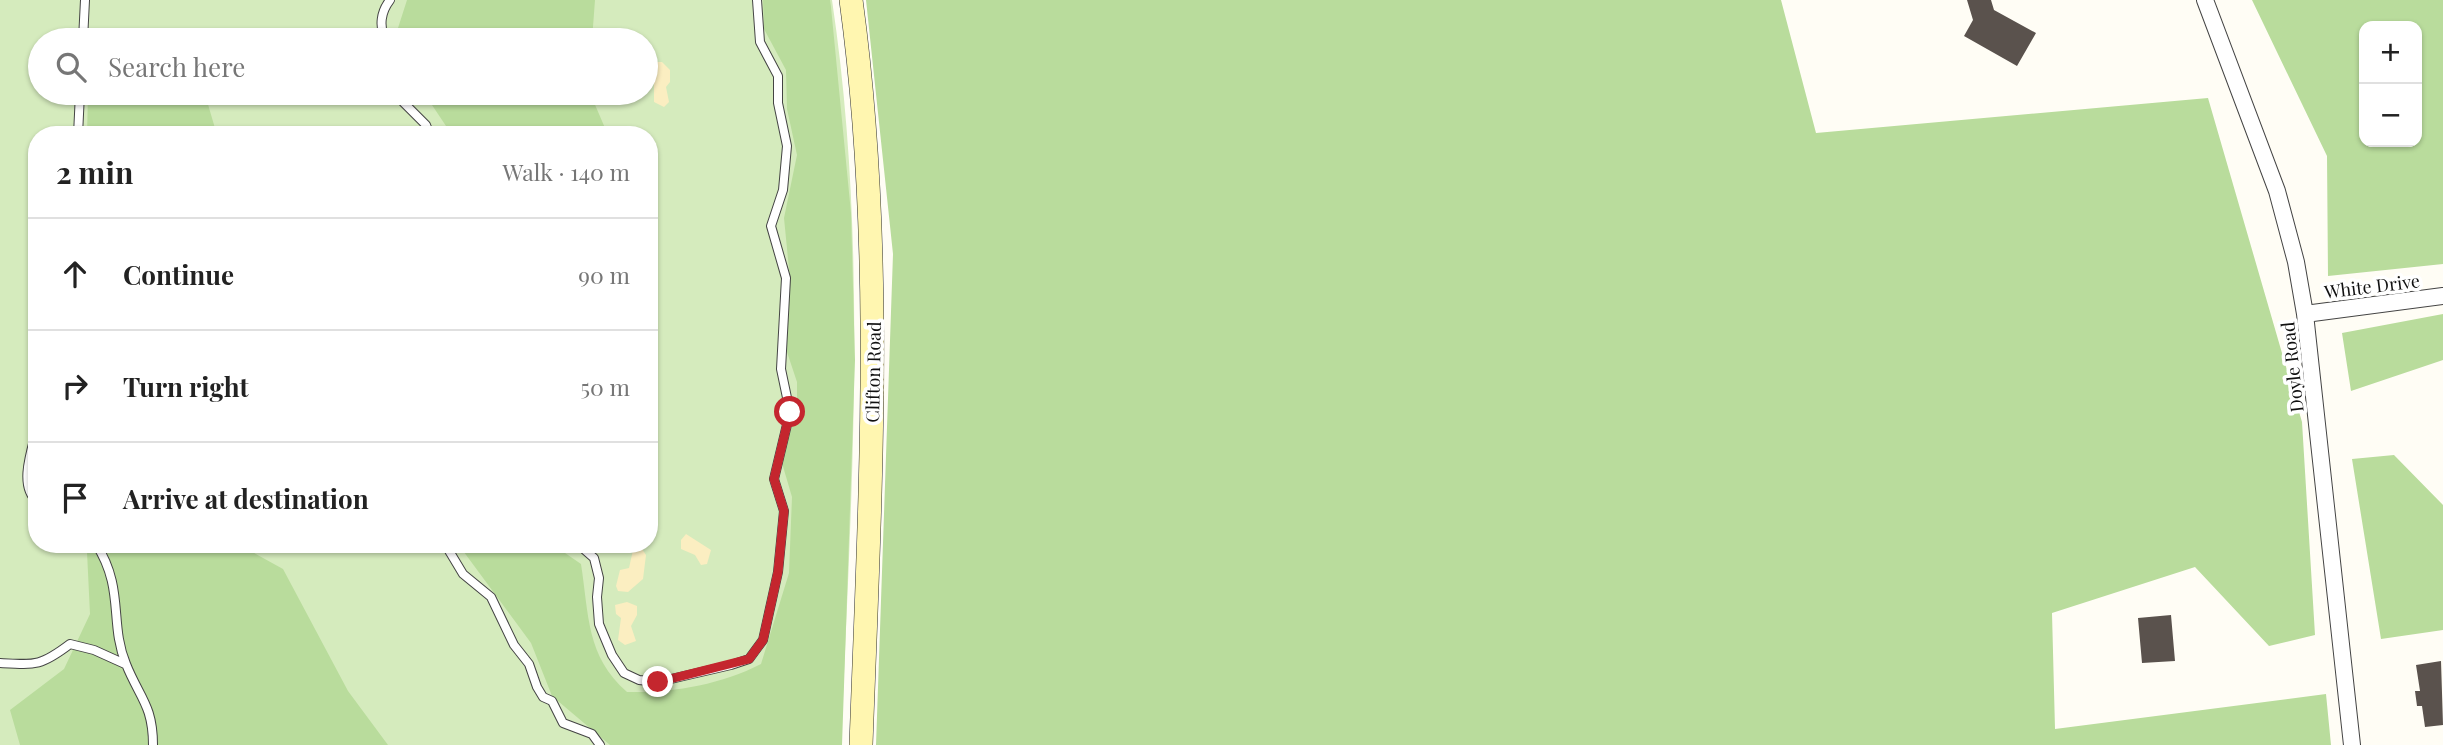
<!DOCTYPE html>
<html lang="en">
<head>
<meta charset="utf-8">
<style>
  body { margin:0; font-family:"Playfair Display",serif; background:#f6f6f6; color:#222 }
  .controls { position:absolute; right:21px; top:21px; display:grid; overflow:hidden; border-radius:14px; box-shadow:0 2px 5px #0004 }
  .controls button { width:63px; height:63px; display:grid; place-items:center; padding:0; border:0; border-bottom:2px solid #e0e0e0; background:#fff; color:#222; font:35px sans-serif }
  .stop { position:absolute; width:21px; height:21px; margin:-16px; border:5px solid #c4262e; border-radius:50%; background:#fff }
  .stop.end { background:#c4262e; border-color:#fff; box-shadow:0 2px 7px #0008 }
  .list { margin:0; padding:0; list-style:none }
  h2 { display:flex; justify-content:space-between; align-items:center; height:91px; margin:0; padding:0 28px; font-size:30px }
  h2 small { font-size:23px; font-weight:400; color:#767676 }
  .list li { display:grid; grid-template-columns:46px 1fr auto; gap:21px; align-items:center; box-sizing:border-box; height:112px; padding:0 28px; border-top:2px solid #e0e0e0 }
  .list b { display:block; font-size:26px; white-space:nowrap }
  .list em { font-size:23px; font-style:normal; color:#767676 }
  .icon { flex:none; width:38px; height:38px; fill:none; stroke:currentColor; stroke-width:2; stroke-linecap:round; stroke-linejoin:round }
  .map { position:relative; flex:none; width:2443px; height:745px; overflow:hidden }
  .search { position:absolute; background:#fff; box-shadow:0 2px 5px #0004; left:28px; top:28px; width:630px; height:77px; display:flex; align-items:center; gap:18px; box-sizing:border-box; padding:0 24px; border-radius:38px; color:#767676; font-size:26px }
  .panel { position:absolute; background:#fff; box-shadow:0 2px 5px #0004; left:28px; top:126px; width:630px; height:427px; border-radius:28px }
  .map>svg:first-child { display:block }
  .green { fill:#d5ebbd; fill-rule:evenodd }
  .forest { fill:#b9dc9c; fill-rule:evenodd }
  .sand { fill:#fbeec1 }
  .building { fill:#5a524d }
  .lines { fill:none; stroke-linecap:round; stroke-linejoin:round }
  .service-casing { stroke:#444; stroke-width:10 }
  .minor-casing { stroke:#444; stroke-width:18 }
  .secondary-casing { stroke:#333; stroke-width:24 }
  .service { stroke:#fff; stroke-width:8 }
  .minor { stroke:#fff; stroke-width:16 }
  .secondary { stroke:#fff6b0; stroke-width:23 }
  .route { stroke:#c4262e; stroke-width:9 }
  .labels { text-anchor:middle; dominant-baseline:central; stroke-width:7; stroke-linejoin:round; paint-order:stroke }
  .street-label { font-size:18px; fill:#111; stroke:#fff }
</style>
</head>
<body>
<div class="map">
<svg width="2443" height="745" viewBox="0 0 2443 745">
  <rect width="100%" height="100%" fill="#fffdf5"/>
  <path class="green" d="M 0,0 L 832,0 C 869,247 851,497 841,745 L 0,745 ZM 40,40 L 646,40 L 646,93 L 40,93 ZM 37,135 L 649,135 L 649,544 L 37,544 Z"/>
  <path class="forest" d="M 407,0 L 595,0 L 592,40 L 401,40 L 398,28 Z
    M 763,0 L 830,0 L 831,7 L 851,213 L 855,360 L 842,745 L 610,745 L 552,696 L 531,643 L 458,544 L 552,544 L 581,564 C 589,615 586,656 627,692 C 672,693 720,685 761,664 L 789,573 L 792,497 L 782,463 L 797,406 L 797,382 L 786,349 L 790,279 L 784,218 L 797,155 L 787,109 L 786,70 L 764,29 Z
    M 866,0 L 1781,0 L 1816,133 L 2208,98 L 2302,422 L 2315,635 L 2269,646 L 2195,567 L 2052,613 L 2055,729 L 2326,694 L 2331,745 L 876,745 L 893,254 Z
    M 2252,0 L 2443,0 L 2443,264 L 2328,276 L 2327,156 ZM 2364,26 L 2417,26 L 2417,142 L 2364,142 Z
    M 88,93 L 199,93 L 207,101 L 217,135 L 87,135 Z
    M 424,93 L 590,93 L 608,135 L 452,135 Z
    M 2443,314 L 2443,360 L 2351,391 L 2342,333 Z
    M 2394,455 L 2443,505 L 2443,630 L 2381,639 L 2352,459 Z
    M 91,544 L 238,544 L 283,569 L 348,691 L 388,745 L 20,745 L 10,710 L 64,669 L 90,614 L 87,552 Z"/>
  <path class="sand" d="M 651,62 L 662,62 L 670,70 L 670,82 L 666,87 L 669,102 L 664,107 L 654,102 L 654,76 L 649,67 Z
    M 686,534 L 711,550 L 707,564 L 701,565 L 695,555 L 681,549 L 681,540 Z
    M 642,549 L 646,555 L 643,579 L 628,592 L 618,591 L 616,586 L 620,570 L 629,568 L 633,550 Z
    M 627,602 L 637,606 L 637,615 L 631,626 L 636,641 L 625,645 L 618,640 L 621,618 L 616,614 L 615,605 Z"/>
  <path class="building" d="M 1967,0 L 1991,0 L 1994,10 L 2036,33 L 2017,66 L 1964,36 L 1973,20 Z
    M 2171,615 L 2175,661 L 2142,663 L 2138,618 Z
    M 2441,661 L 2443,725 L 2425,727 L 2422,706 L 2417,706 L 2415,691 L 2420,691 L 2416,665 Z"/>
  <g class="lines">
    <defs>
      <path id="service" d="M 83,40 L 85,0
        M 384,40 C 380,25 380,13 390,0
        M 394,93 L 426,125 L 430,135
        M 78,135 L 80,93
        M 37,429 C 32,449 18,486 37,501
        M 96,544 C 125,589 109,623 126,664 C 139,697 153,705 153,745
        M 445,544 L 463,574 L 491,597 L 514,645 L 529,664 L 537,687 L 543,697 L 552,701 L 563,723 L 592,734 L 600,745
        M 578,544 L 594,558 L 599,578 L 597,597 L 599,624 L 612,655 L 624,673 L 639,680 L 658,682 L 731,665 L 749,659 L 763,640 L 778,572 L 784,511 L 774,479 L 790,412 L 781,369 L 786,278 L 771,226 L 783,190 L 787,146 L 778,103 L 778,76 L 760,42 L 757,0
        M 0,663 C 36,665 41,666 70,644 L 94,650 L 125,664"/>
      <path id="minor" d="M 2205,0 L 2277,191 L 2296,262 L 2305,314 L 2352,745
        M 2305,314 L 2443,296"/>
      <path id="secondary" d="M 851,0 C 885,248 870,496 861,745"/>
    </defs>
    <use href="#service" class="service-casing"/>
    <use href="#minor" class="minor-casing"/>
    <use href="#secondary" class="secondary-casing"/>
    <use href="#service" class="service"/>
    <use href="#minor" class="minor"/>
    <use href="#secondary" class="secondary"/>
  </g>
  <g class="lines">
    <path class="route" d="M 658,682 L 749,659 L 763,640 L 778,572 L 784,511 L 774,479 L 790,412"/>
  </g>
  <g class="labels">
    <g class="street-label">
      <text transform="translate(2372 286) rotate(-7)">White Drive</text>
      <text transform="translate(2292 367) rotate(-96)">Doyle Road</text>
      <text transform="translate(873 372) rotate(-89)">Clifton Road</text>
    </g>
  </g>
</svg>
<div class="controls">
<button>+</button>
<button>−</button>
</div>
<div class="stop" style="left:790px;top:412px"></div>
<div class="stop end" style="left:658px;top:682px"></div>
<div class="search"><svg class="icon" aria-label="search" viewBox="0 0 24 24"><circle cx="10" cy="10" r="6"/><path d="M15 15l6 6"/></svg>Search here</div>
<section class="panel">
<h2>2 min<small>Walk · 140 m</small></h2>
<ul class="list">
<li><svg class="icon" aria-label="ahead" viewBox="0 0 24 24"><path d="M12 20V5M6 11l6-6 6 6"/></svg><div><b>Continue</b></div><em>90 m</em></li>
<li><svg class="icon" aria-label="right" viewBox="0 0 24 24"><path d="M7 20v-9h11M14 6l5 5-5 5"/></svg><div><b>Turn right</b></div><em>50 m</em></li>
<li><svg class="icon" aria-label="arrive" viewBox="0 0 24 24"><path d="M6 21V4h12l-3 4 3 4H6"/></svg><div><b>Arrive at destination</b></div></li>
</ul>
</section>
</div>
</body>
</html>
